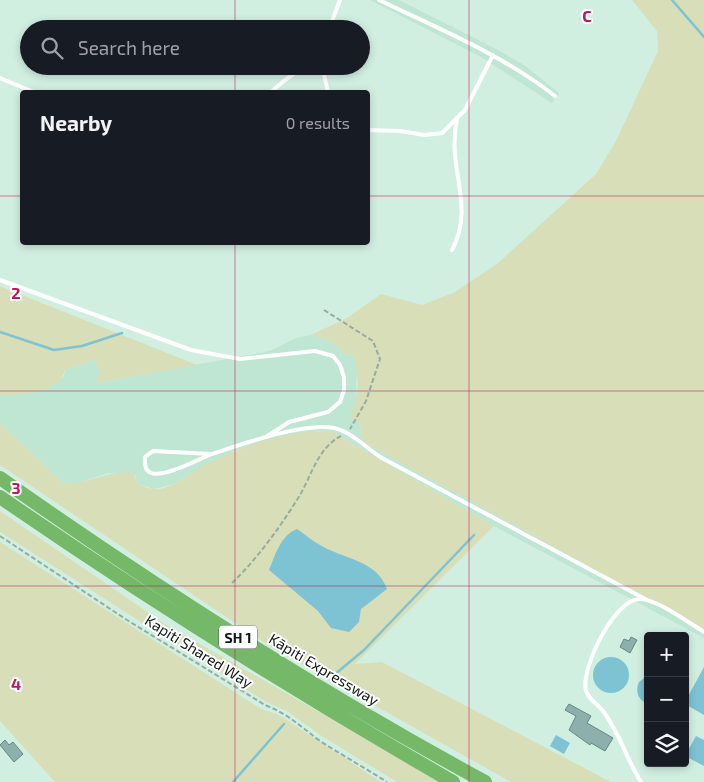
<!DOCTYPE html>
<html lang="en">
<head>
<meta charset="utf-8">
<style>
  body { margin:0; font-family:"Exo 2",sans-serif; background:#242831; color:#f1f3f6 }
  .controls { position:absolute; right:15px; bottom:15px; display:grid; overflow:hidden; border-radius:5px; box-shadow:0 2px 8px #0003 }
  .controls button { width:45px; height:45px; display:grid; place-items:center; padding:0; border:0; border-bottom:1px solid #363941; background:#171b24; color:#f1f3f6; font:25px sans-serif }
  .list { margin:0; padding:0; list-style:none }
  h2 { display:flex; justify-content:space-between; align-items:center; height:65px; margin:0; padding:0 20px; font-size:21px }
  h2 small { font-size:16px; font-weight:400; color:#9ea1a6 }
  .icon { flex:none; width:28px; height:28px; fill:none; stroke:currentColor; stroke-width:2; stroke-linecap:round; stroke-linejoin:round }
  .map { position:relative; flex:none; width:704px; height:782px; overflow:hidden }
  .search { position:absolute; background:#171b24; box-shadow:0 2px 8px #0003; left:20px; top:20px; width:350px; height:55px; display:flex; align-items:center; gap:12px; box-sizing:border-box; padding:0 18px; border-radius:28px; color:#9ea1a6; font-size:19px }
  .panel { position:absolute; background:#171b24; box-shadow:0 2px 8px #0003; left:20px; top:90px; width:350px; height:155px; border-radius:5px }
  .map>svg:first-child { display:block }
  .built { fill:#bfe5d3 }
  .green { fill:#d7deb8 }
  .water { fill:#7dc3d3 }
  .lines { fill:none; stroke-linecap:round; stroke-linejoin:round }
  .stream { stroke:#7dc3d3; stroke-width:2.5 }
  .building { fill:#8eb0ad; stroke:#668784 }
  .path { stroke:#95ada1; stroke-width:2; stroke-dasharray:5 2.5; stroke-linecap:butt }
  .service { stroke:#fff; stroke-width:4 }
  .motorway { stroke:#75b868; stroke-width:14 }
  .grid { fill:none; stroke:#c2185b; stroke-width:1; stroke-opacity:0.55 }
  .labels { text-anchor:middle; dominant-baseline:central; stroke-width:4; stroke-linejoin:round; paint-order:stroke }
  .shield { fill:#fff; stroke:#565e5a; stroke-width:1 }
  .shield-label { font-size:14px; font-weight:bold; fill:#0e1914 }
  .street-label { font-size:15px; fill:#0e1914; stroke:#fff }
  .grid-label { font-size:16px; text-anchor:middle; font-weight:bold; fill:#c2185b; stroke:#fff; stroke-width:4; stroke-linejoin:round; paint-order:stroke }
</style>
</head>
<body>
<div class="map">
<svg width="704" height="782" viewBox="0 0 704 782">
  <rect width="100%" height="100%" fill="#d1efe1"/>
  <path class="built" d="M 370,0 L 399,0 L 498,50 L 524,65 L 559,93 L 552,103 L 481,57 Z
    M 311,335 L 331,341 L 346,355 L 353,354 L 358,372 L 356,380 L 357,402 L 350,417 L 360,423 L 361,437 L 367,444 L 704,629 L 704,638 L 494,526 L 333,432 L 318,431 L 241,448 L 210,462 L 174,484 L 154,489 L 138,484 L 135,475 L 108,473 L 75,484 L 63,483 L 0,423 L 0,395 L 50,388 L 64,376 L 65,370 L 95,360 L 99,371 L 99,383 L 270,351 L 296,338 Z"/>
  <path class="green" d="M 632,0 L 704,0 L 704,629 L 367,444 L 361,437 L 360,423 L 350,417 C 360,397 359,375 353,354 L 346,355 L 331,341 L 311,335 L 347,318 L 381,294 L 422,305 L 455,292 L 497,264 L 596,174 L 616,141 L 658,51 L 657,31 Z
    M 0,286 L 2,287 L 197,365 L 98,383 L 99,371 L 95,360 L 65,370 C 58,395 22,394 0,395 Z
    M 0,423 L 63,483 C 88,485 108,470 133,473 L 138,484 C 146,488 155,491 164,488 C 181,483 195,469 210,462 C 246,444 293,428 333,432 L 494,526 L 355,664 L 382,662 L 611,782 L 511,782 L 274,649 L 0,465 Z
    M 0,511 L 165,624 L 442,782 L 397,782 L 320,735 L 287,711 L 266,702 L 0,532 Z
    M 0,542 L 261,709 L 279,715 L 381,782 L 55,782 L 0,721 Z"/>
  <path class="water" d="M 297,529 C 305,534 312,541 320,545 C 343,559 377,560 387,589 L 361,609 L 359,622 L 349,632 L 331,628 L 318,611 L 269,570 C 276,554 280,536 297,529 Z
    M593 675a18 18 0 1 1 36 0a18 18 0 1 1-36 0Z
    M 704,667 L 704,715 L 685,704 L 685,702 Z
    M 648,675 L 648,704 C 638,700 635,692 639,682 Z
    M 556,735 L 570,743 L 564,754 L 550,746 Z
    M 696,736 L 704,740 L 704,766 L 685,756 Z"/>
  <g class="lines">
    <path class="stream" d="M 672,0 L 704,37
      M 0,332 L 54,350 L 82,346 L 122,333
      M 334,675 L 364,650 L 474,535
      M 233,782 L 284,724"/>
  </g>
  <path class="building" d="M 631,637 L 637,640 L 630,653 L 620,647 L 624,639 L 629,641 Z
    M 569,704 L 591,716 L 587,723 L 613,738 L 605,751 L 591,743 L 590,745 L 569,730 L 576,716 L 565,710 Z
    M 5,740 L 9,745 L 13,742 L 23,754 L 14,762 L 0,745 Z"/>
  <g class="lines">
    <path class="path" d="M 324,310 L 373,341 L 380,359 L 366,401 L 350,429
      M 0,536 L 127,620 L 265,705 C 288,714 300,726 320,741 C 342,755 365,768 387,782
      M 232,583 C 258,558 281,526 300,495 C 312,474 318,448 341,436"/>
    <path class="service" d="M 379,0 C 439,29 503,55 555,96
      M 329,29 L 340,0
      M 322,66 L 328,92
      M 0,78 L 34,92
      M 271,92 L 285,80 L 305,66
      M 368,130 L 400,131 L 425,135 L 442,133 L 465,110 L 493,55
      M 452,250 C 476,205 446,168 457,120
      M 0,280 L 191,350 L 240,359 L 315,351 L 333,356 L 340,365 L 344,377 L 344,390 L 340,402 L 328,412 L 289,422 L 266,437
      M 211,454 L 153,451 L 145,457 C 145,463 144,470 151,473 C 164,478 199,459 212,454 C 242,444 304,422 334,428 C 352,432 367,449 382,458 L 647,600
      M 641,782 C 627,760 619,732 603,711 C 598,704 589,700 586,691 C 580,669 615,598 640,599 C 657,599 689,623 704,632"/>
    <path class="motorway" d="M 0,478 C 156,588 318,691 485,782
      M 0,497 C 148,599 298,693 453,782"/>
  </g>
  <path class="grid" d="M 235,0 L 235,29M 469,0 L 469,782M 235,66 L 235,92M 0,196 L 22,196M 368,196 L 704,196M 235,242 L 235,782M 0,391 L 704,391M 0,586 L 704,586"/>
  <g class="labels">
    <rect class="shield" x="219" y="625.5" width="38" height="23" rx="4"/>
    <g class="shield-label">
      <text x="238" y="637">SH 1</text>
    </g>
    <g class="street-label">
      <text transform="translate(199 651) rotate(32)">Kapiti Shared Way</text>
      <text transform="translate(324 669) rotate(31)">Kāpiti Expressway</text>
    </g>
  </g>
  <g class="grid-label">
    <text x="587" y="22">C</text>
    <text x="16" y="299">2</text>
    <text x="16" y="494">3</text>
    <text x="16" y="690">4</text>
  </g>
</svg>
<div class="controls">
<button>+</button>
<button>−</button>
<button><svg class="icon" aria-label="layers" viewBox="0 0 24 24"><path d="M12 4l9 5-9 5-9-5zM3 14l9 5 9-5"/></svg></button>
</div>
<div class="search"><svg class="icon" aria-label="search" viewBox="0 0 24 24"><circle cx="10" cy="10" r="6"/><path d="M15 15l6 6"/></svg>Search here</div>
<section class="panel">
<h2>Nearby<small>0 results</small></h2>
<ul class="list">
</ul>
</section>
</div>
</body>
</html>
